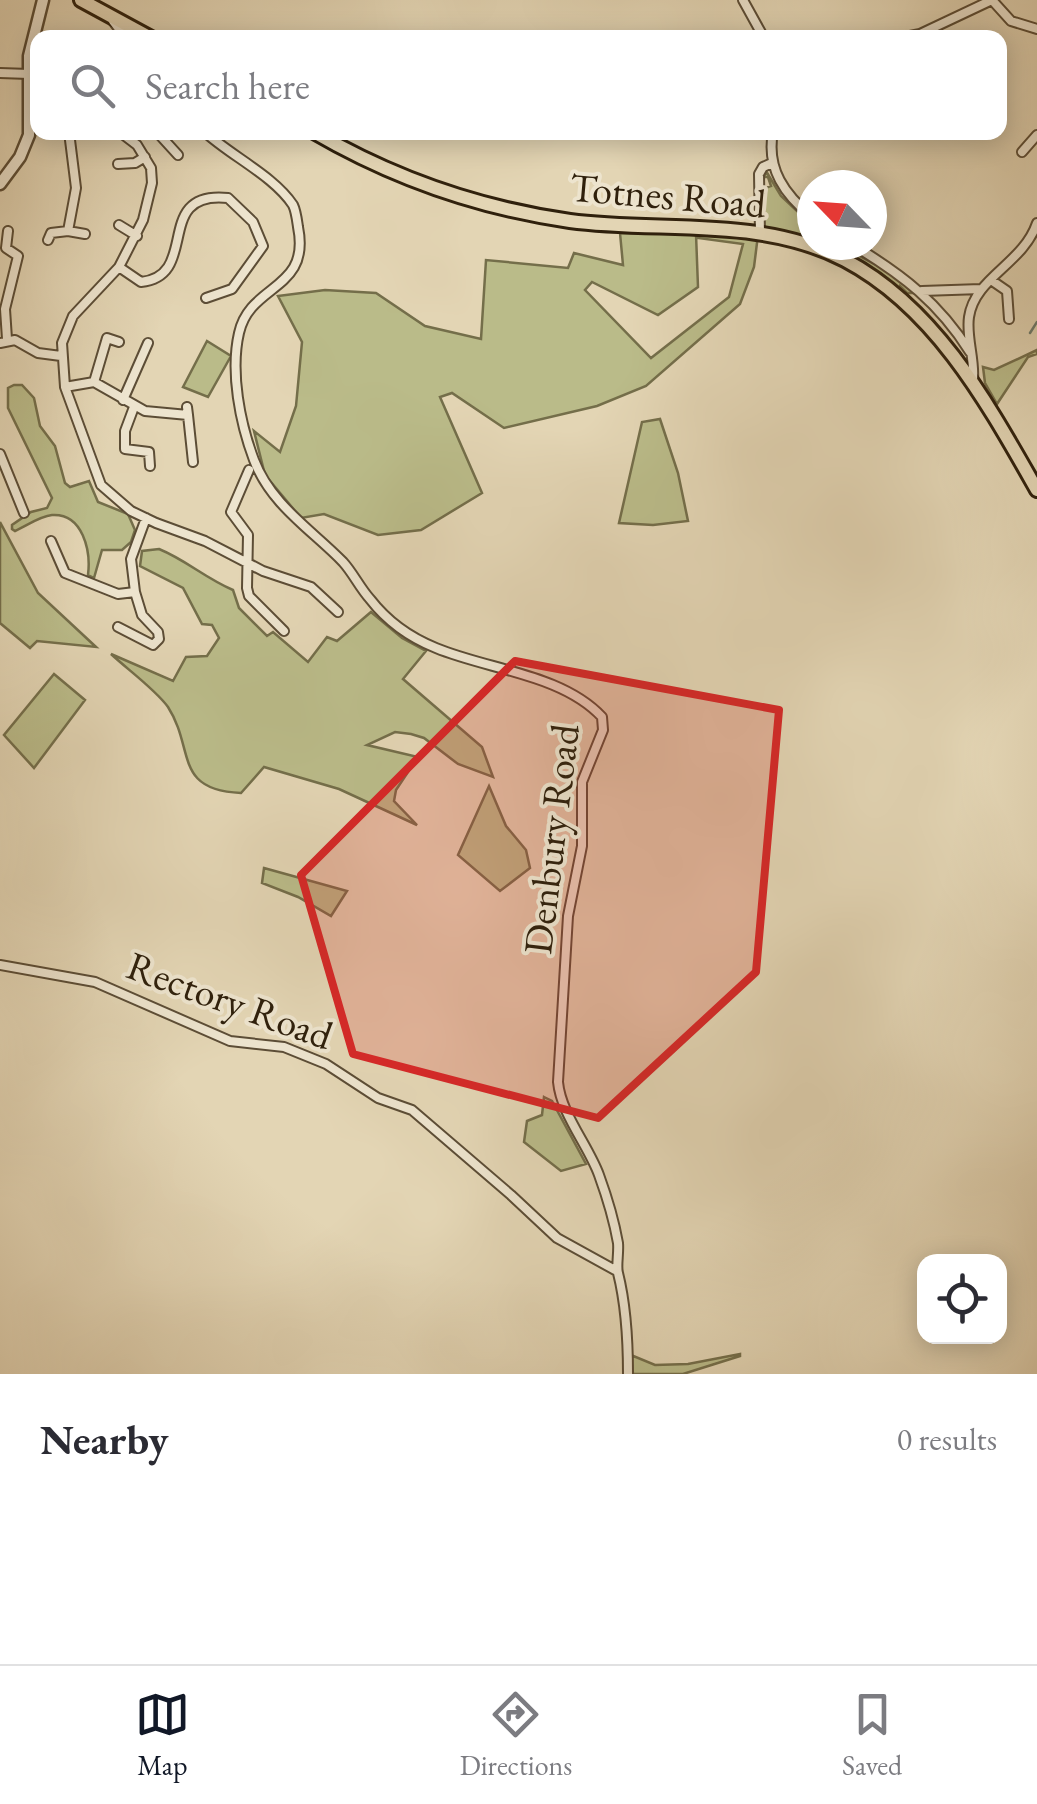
<!DOCTYPE html>
<html lang="en">
<head>
<meta charset="utf-8">
<style>
  body { margin:0; font-family:"EB Garamond",serif; background:#f7f7f7; color:#2b2b33 }
  .controls { position:absolute; right:30px; bottom:30px; display:grid; overflow:hidden; border-radius:20px; box-shadow:0 5px 25px #0003 }
  .controls button { width:90px; height:90px; display:grid; place-items:center; padding:0; border:0; border-bottom:2px solid #e1e1e2; background:#fff; color:#2b2b33; font:50px sans-serif }
  .compass { position:absolute; left:797px; top:170px; width:90px; height:90px; border-radius:50%; background:#fff; box-shadow:0 5px 25px #0003; rotate:295deg }
  .list { margin:0; padding:0; list-style:none }
  h2 { display:flex; justify-content:space-between; align-items:center; height:130px; margin:0; padding:0 40px; font-size:42px }
  h2 small { font-size:32px; font-weight:400; color:#7c7c81 }
  .icon { flex:none; width:55px; height:55px; fill:none; stroke:currentColor; stroke-width:2; stroke-linecap:round; stroke-linejoin:round }
  .map { position:relative; flex:none; width:1037px; height:1374px; overflow:hidden }
  .search { position:absolute; background:#fff; box-shadow:0 5px 25px #0003; left:30px; right:30px; top:30px; height:110px; display:flex; align-items:center; gap:25px; box-sizing:border-box; padding:0 35px; border-radius:20px; color:#7c7c81; font-size:38px }
  .sheet { height:290px; background:#fff }
  nav { display:flex; justify-content:space-around; align-items:center; box-sizing:border-box; height:140px; border-top:2px solid #e1e1e2; background:#fff; font-size:28px; color:#7c7c81 }
  nav a { display:grid; justify-items:center; gap:5px }
  nav .on { color:#111827 }
  .map>svg:first-child { display:block }
  .green { fill:#babb89; stroke:#746e4a; stroke-width:2.5 }
  .lines { fill:none; stroke-linecap:round; stroke-linejoin:round }
  .stream { stroke:#6c7b6e; stroke-width:2.5 }
  .minor-casing { stroke:#5c4d36; stroke-width:12 }
  .tertiary-casing { stroke:#5c4d36; stroke-width:15 }
  .primary-casing { stroke:#2f200c; stroke-width:18 }
  .minor { stroke:#ede4ce; stroke-width:8 }
  .tertiary { stroke:#ede4ce; stroke-width:10 }
  .primary { stroke:#e3d5b4; stroke-width:12 }
  .marked { fill:#d62828; fill-opacity:0.2; stroke:#d62828; stroke-width:8; stroke-linejoin:round }
  .labels { text-anchor:middle; dominant-baseline:central; stroke-width:8; stroke-linejoin:round; paint-order:stroke }
  .street-label { font-size:40px; fill:#2f200c; stroke:#ede4ce }
</style>
</head>
<body>
<div class="map">
<svg width="1037" height="1374" viewBox="0 0 1037 1374">
  <rect width="100%" height="100%" fill="#e3d5b4"/>
  <filter id="stains"><feTurbulence type="fractalNoise" baseFrequency=".002" numOctaves="4"/><feColorMatrix values="0 0 0 0 .2 0 0 0 0 .09 0 0 0 0 .02 0 0 0 .5 -.17"/></filter>
  <radialGradient id="worn" r=".72"><stop offset=".6" stop-color="#630" stop-opacity="0"/><stop offset="1" stop-color="#630" stop-opacity=".3"/></radialGradient>
  <path class="green" d="M 766,171 L 781,196 L 812,225 L 812,244 L 762,230 L 765,188 L 771,186 L 768,177 L 764,177 Z
    M 620,233 L 696,234 L 698,287 L 658,315 L 592,282 L 585,290 L 651,358 L 729,297 L 743,244 L 698,238 L 698,233 L 758,235 L 754,267 L 740,304 L 646,386 L 597,406 L 504,428 L 452,393 L 440,397 L 482,493 L 421,530 L 378,535 L 324,514 L 301,518 L 265,475 L 254,431 L 280,452 L 296,406 L 302,342 L 278,296 L 325,290 L 376,293 L 425,326 L 481,339 L 486,260 L 568,268 L 574,253 L 623,265 Z
    M 815,245 L 839,245 L 893,274 L 916,293 L 907,293 L 900,286 L 898,291 Z
    M 207,341 L 231,356 L 208,397 L 183,387 Z
    M 1037,350 L 1037,354 L 1028,357 L 997,404 L 985,383 L 983,367 L 994,370 Z
    M 14,385 L 22,385 L 34,398 L 40,426 L 55,446 L 65,483 L 70,487 L 89,481 L 98,502 L 128,514 L 135,530 L 131,542 L 122,550 L 102,550 L 94,578 L 88,575 C 91,551 83,513 52,515 C 40,516 26,526 15,531 L 12,529 L 12,525 L 31,512 L 47,508 L 52,498 L 8,408 L 8,388 Z
    M 660,419 L 678,473 L 688,521 L 653,525 L 619,523 L 642,422 Z
    M 0,522 L 38,593 L 96,647 L 37,641 L 30,648 L 0,623 Z
    M 159,549 C 186,560 205,578 233,590 L 239,608 L 267,636 L 273,632 L 308,662 L 327,637 L 337,641 L 371,612 L 402,638 L 426,651 L 403,679 L 482,747 L 493,777 L 458,764 L 424,738 L 411,734 L 395,732 L 367,745 L 418,757 L 396,790 L 394,801 L 417,825 L 339,789 L 264,767 L 241,793 C 173,790 195,749 168,707 C 156,690 127,669 111,654 L 173,681 L 186,657 L 207,656 L 219,638 L 212,625 L 202,624 L 183,588 L 140,566 L 142,551 Z
    M 54,674 L 85,700 L 34,768 L 4,735 Z
    M 489,786 L 506,826 L 526,850 L 530,868 L 500,891 L 458,855 Z
    M 264,868 L 347,891 L 331,916 L 298,897 L 262,883 Z
    M 544,1097 L 552,1101 L 586,1164 L 561,1171 L 524,1142 L 527,1121 L 542,1115 Z
    M 740,1354 L 740,1356 L 683,1374 L 633,1374 L 631,1355 L 655,1365 L 688,1364 Z"/>
  <g class="lines">
    <path class="stream" d="M 1030,333 L 1037,322"/>
    <defs>
      <path id="minor" d="M 743,0 L 764,38
        M 113,21 L 126,38
        M 872,38 L 889,38
        M 900,38 L 920,34 L 992,0 L 1011,21 L 1037,29
        M 0,73 L 29,74
        M 69,132 L 76,188 L 68,231 L 85,234
        M 120,132 L 137,145 L 151,168 L 152,183 L 143,220 L 119,267 L 73,316 L 62,343 L 65,387 L 101,485 L 131,511 L 156,523 L 205,541 L 263,571 L 311,587 L 338,612
        M 157,132 L 178,155
        M 205,132 C 231,156 274,176 293,205 C 296,211 297,220 298,227 C 311,291 250,283 239,333 C 230,372 240,423 254,460 C 271,505 312,530 343,562 C 353,573 360,588 370,599 C 387,621 411,638 436,648 C 489,670 562,674 602,717 L 603,730 L 582,782 L 582,846 L 568,916 L 558,1082 C 561,1114 588,1145 599,1175 C 607,1197 614,1220 618,1243 C 619,1253 616,1266 618,1273 C 626,1305 628,1340 628,1374
        M 773,132 C 766,169 785,195 812,217
        M 1022,152 L 1037,135
        M 118,164 L 135,163 L 145,157
        M 119,225 L 137,236
        M 760,234 L 759,174 L 763,167 L 772,163
        M 48,240 L 51,233 L 68,231
        M 853,245 C 903,275 939,303 970,352
        M 119,267 L 141,282 C 201,276 152,190 228,198 L 253,222 L 263,246 L 232,289 L 206,298
        M 991,280 L 1007,291 L 1009,319
        M 922,291 L 981,289
        M 7,339 L 5,309 L 18,256 L 6,248 L 8,231
        M 0,343 L 15,340 L 38,353 L 61,356
        M 973,380 C 975,359 966,337 969,317 C 975,277 1023,264 1037,223
        M 94,382 L 107,338 L 119,342
        M 65,387 L 94,382 L 145,411 L 188,415 L 187,407
        M 123,400 L 148,343
        M 134,407 L 125,431 L 125,449 L 149,452 L 150,466
        M 188,415 L 193,462
        M 0,454 L 24,513
        M 249,470 L 231,512 L 248,535 L 247,588 L 249,596 L 284,631
        M 51,541 L 65,573 L 118,594 L 135,592
        M 118,627 L 153,645 L 159,639 L 158,632 L 142,615 L 135,592 L 131,559 L 146,518
        M 0,965 L 95,982 L 230,1041 L 284,1047 L 326,1064 L 378,1098 L 412,1110 L 511,1195 L 557,1238 L 615,1270"/>
      <path id="tertiary" d="M 0,184 L 20,157 L 29,135 L 29,56 L 43,0"/>
      <path id="primary" d="M 81,0 L 151,38
        M 314,132 C 393,178 479,208 570,221 C 661,233 761,216 845,260 C 936,308 988,404 1037,490"/>
    </defs>
    <use href="#minor" class="minor-casing"/>
    <use href="#tertiary" class="tertiary-casing"/>
    <use href="#primary" class="primary-casing"/>
    <use href="#minor" class="minor"/>
    <use href="#tertiary" class="tertiary"/>
    <use href="#primary" class="primary"/>
  </g>
  <path class="marked" d="M 515,661 L 779,710 L 756,972 L 598,1118 L 353,1054 L 301,875 Z"/>
  <g class="labels">
    <g class="street-label">
      <text transform="translate(668 195) rotate(5)">Totnes Road</text>
      <text transform="translate(551 839) rotate(-83)">Denbury Road</text>
      <text transform="translate(230 1000) rotate(20)">Rectory Road</text>
    </g>
  </g>
  <rect width="100%" height="100%" filter="url(#stains)"/>
  <rect width="100%" height="100%" fill="url(#worn)"/>
</svg>
<div class="controls">
<button><svg class="icon" aria-label="locate" viewBox="0 0 24 24"><circle cx="12" cy="12" r="6"/><path d="M12 2v4M12 18v4M2 12h4M18 12h4"/></svg></button>
</div>
<svg class="compass" viewBox="-18 -18 36 36"><path d="M0-13l5 13h-10z" fill="#e53935"/><path d="M0 13l5-13h-10z" fill="#7c7c81"/></svg>
<div class="search"><svg class="icon" aria-label="search" viewBox="0 0 24 24"><circle cx="10" cy="10" r="6"/><path d="M15 15l6 6"/></svg>Search here</div>
</div>
<section class="sheet">
<h2>Nearby<small>0 results</small></h2>
<ul class="list">
</ul>
</section>
<nav>
<a class="on"><svg class="icon" aria-label="map" viewBox="0 0 24 24"><path d="M3 6l6-2 6 2 6-2v14l-6 2-6-2-6 2zM9 4v14M15 6v14"/></svg>Map</a>
<a><svg class="icon" aria-label="directions" viewBox="0 0 24 24"><path d="M12 3l9 9-9 9-9-9zM9 14v-3h6M13 9l2 2-2 2"/></svg>Directions</a>
<a><svg class="icon" aria-label="saved" viewBox="0 0 24 24"><path d="M7 4h10v16l-5-4-5 4z"/></svg>Saved</a>
</nav>
</body>
</html>
